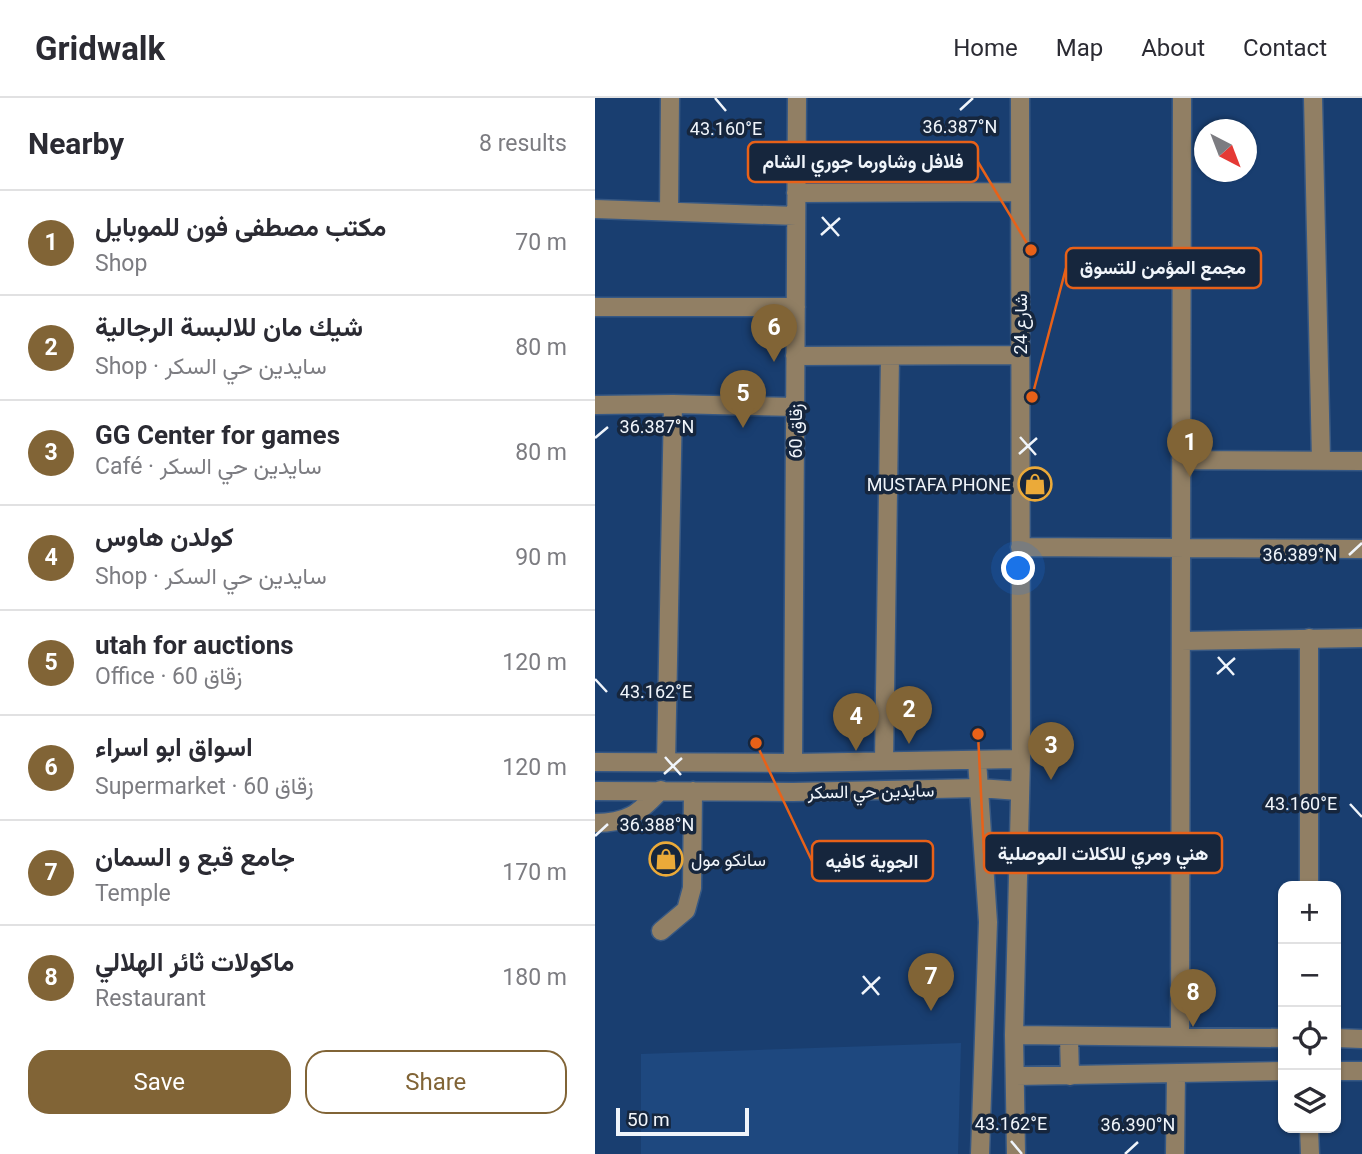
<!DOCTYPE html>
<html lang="en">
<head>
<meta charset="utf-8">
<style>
  body { margin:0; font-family:Roboto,Vazirmatn,sans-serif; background:#f2f2f3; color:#2b2b33 }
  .controls { position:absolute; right:21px; bottom:21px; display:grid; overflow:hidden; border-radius:14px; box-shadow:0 2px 5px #0004 }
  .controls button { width:63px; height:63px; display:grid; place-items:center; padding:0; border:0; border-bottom:2px solid #e1e1e2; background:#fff; color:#2b2b33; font:35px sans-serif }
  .compass { position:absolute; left:599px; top:21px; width:63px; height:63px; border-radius:50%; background:#fff; box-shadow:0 2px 5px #0004; rotate:138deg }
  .scale { position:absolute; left:21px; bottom:18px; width:133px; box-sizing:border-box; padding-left:7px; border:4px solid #f0f5fb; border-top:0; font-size:19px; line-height:24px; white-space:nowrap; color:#f0f5fb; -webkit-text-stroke:5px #16263d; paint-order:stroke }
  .you { position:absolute; left:424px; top:471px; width:24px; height:24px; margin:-18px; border:5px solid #fff; border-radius:50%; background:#1a73e8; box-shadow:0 0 0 10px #1a73e833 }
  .badge { display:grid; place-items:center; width:46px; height:46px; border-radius:50%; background:#816436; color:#fff; font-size:23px; font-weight:700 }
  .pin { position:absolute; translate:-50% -58px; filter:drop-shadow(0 2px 4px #0008) }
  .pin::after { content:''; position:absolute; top:37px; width:24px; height:21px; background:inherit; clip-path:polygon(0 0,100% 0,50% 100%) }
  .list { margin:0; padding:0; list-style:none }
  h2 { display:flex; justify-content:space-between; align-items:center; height:91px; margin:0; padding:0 28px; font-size:30px }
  h2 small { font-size:23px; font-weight:400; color:#7c7c81 }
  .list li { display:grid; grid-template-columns:46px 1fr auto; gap:21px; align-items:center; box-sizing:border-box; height:105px; padding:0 28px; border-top:2px solid #e1e1e2 }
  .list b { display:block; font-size:26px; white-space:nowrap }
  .list p { margin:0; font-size:23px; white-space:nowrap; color:#7c7c81 }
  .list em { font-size:23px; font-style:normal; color:#7c7c81 }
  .actions { display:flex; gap:14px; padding:21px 28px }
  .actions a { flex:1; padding:16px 0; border:2px solid #816436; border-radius:21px; text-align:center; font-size:24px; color:#816436 }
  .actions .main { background:#816436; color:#fff }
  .icon { flex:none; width:38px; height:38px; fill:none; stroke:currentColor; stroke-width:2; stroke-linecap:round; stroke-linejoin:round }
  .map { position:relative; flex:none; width:767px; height:1056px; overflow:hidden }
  header { display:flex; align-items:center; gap:42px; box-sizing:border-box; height:98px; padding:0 35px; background:#fff; border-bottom:2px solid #e1e1e2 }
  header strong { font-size:33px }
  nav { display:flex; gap:38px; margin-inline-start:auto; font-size:24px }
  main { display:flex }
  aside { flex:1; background:#fff }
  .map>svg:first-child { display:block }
  .built { fill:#1e487f }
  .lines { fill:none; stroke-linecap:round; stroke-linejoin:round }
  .minor-casing { stroke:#375883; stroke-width:21 }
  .minor { stroke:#917f64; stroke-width:18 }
  .ticks { fill:none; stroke:#f0f5fb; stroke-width:2.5 }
  .labels { text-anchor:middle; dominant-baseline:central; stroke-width:7; stroke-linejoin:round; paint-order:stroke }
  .street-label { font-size:18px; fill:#f0f5fb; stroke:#16263d }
  .poi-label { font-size:18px; fill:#f0f5fb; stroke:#16263d; text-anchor:end }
  .ticks-label { font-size:18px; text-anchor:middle; fill:#f0f5fb; stroke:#16263d; stroke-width:7; stroke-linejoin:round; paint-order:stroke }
  .leader { fill:none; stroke:#e86118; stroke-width:2.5 }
  .callout-dot { fill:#e86118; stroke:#16263d; stroke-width:2.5 }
  .callout { fill:#16263d; stroke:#e86118; stroke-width:2.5 }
  .callout-label { font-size:19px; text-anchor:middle; font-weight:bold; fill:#f0f5fb }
</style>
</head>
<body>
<header>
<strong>Gridwalk</strong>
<nav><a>Home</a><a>Map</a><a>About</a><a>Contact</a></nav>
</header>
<main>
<aside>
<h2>Nearby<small>8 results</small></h2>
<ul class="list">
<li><span class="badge">1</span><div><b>مكتب مصطفى فون للموبايل</b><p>Shop</p></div><em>70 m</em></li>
<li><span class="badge">2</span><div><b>شيك مان للالبسة الرجالية</b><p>Shop · سايدين حي السكر</p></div><em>80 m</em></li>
<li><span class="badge">3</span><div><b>GG Center for games</b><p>Café · سايدين حي السكر</p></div><em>80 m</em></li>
<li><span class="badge">4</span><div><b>كولدن هاوس</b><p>Shop · سايدين حي السكر</p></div><em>90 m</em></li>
<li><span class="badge">5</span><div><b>utah for auctions</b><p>Office · زقاق 60</p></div><em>120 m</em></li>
<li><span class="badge">6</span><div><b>اسواق ابو اسراء</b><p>Supermarket · زقاق 60</p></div><em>120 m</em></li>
<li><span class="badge">7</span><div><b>جامع قبع و السمان</b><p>Temple</p></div><em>170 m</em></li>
<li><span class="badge">8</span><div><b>ماكولات ثائر الهلالي</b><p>Restaurant</p></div><em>180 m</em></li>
</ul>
<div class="actions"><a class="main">Save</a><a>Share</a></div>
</aside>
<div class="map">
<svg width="767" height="1056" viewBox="0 0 767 1056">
  <rect width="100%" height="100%" fill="#193e70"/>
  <path class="built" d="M 366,945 L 363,1056 L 46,1056 L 46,956 Z"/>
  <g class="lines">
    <defs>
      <path id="minor" d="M 718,0 L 726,362
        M 201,95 L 425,94
        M 0,111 L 201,118
        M 74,114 L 75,0
        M 0,209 L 201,209
        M 200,258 L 425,257
        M 0,307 L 78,306 L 200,309
        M 586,362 L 767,363
        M 425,449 L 767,451
        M 714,540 L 714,788
        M 586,543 L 767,540
        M 382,662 L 393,824 L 385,1056
        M 289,663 L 295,259
        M 0,664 L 198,665 L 426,661
        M 71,665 L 78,306
        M 198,665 L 202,0
        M 0,693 L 198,694 L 384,690 L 425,693
        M 0,725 C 33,725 43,716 66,692
        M 66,833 L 91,812 L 97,790 L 98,693
        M 419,937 L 688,940
        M 474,938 L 475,978
        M 585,939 L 587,0
        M 741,940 L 767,941
        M 741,973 L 767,973
        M 421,978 L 688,973
        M 714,1030 L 715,1056
        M 421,1056 L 419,937 L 426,661 L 425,0
        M 580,1056 L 581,976"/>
    </defs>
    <use href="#minor" class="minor-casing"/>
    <use href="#minor" class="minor"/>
  </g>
  <path class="ticks" d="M 120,0 L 131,13M 365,12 L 378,0M 227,119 L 244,138M 226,137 L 245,120M 425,339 L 441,357M 0,340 L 13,329M 424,356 L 442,340M 754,457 L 767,445M 623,559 L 639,577M 622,576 L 640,560M 0,581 L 12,594M 70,659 L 86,677M 69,676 L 87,660M 755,706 L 767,719M 0,738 L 13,726M 268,878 L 284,897M 267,896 L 285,879M 416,1043 L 427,1056M 530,1056 L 543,1044"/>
  <defs>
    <symbol id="shop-ring" viewBox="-11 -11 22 22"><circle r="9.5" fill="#16263d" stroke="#ebaa39" stroke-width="1.5"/><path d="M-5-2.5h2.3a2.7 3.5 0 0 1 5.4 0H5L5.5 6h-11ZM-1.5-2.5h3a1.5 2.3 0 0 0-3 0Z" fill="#ebaa39"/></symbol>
  </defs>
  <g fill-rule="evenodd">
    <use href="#shop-ring" x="421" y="367" width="38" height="38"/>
    <use href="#shop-ring" x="52" y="742" width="38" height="38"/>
  </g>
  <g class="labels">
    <g class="street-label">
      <text transform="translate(425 226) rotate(-90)">شارع 24</text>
      <text transform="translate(200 333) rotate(-90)">زقاق 60</text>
      <text transform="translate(276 693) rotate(-1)">سايدين حي السكر</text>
    </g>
    <g class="poi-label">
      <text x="416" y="386">MUSTAFA PHONE</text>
      <text x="96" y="761" text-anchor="start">سانكو مول</text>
    </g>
  </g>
  <g class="ticks-label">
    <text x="365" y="35">36.387°N</text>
    <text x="131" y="37">43.160°E</text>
    <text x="62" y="335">36.387°N</text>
    <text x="705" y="463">36.389°N</text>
    <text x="61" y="600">43.162°E</text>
    <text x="706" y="712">43.160°E</text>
    <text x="62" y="733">36.388°N</text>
    <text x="416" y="1032">43.162°E</text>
    <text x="543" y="1033">36.390°N</text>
  </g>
  <path class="leader" d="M436 152L383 64M437 299L471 170M383 636L389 755M161 645L217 763"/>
  <g class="callout-dot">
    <circle cx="436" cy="152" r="7"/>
    <circle cx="437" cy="299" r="7"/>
    <circle cx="383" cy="636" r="7"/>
    <circle cx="161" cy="645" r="7"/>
  </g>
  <g class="callout">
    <rect x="153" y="44" width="230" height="40" rx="7"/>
    <rect x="471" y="150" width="195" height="40" rx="7"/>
    <rect x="389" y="735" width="238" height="40" rx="7"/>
    <rect x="217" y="743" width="121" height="40" rx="7"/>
  </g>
  <g class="callout-label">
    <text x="268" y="70">فلافل وشاورما جوري الشام</text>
    <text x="568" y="176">مجمع المؤمن للتسوق</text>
    <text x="508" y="762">هني ومري للاكلات الموصلية</text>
    <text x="277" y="770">الجوية كافيه</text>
  </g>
</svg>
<div class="controls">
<button>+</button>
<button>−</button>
<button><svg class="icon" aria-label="locate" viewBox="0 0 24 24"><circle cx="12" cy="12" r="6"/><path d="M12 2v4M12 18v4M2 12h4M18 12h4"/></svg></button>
<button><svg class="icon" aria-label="layers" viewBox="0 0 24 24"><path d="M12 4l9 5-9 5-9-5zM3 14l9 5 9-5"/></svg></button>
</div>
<svg class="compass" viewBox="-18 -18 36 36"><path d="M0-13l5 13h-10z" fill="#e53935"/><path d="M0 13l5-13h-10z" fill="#7c7c81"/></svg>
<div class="scale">50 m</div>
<div class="you"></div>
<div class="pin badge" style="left:595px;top:379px">1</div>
<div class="pin badge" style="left:314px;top:646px">2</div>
<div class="pin badge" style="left:456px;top:682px">3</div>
<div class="pin badge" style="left:261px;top:653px">4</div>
<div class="pin badge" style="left:148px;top:330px">5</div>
<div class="pin badge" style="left:179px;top:264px">6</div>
<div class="pin badge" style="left:336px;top:913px">7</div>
<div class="pin badge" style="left:598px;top:929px">8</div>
</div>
</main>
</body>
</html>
